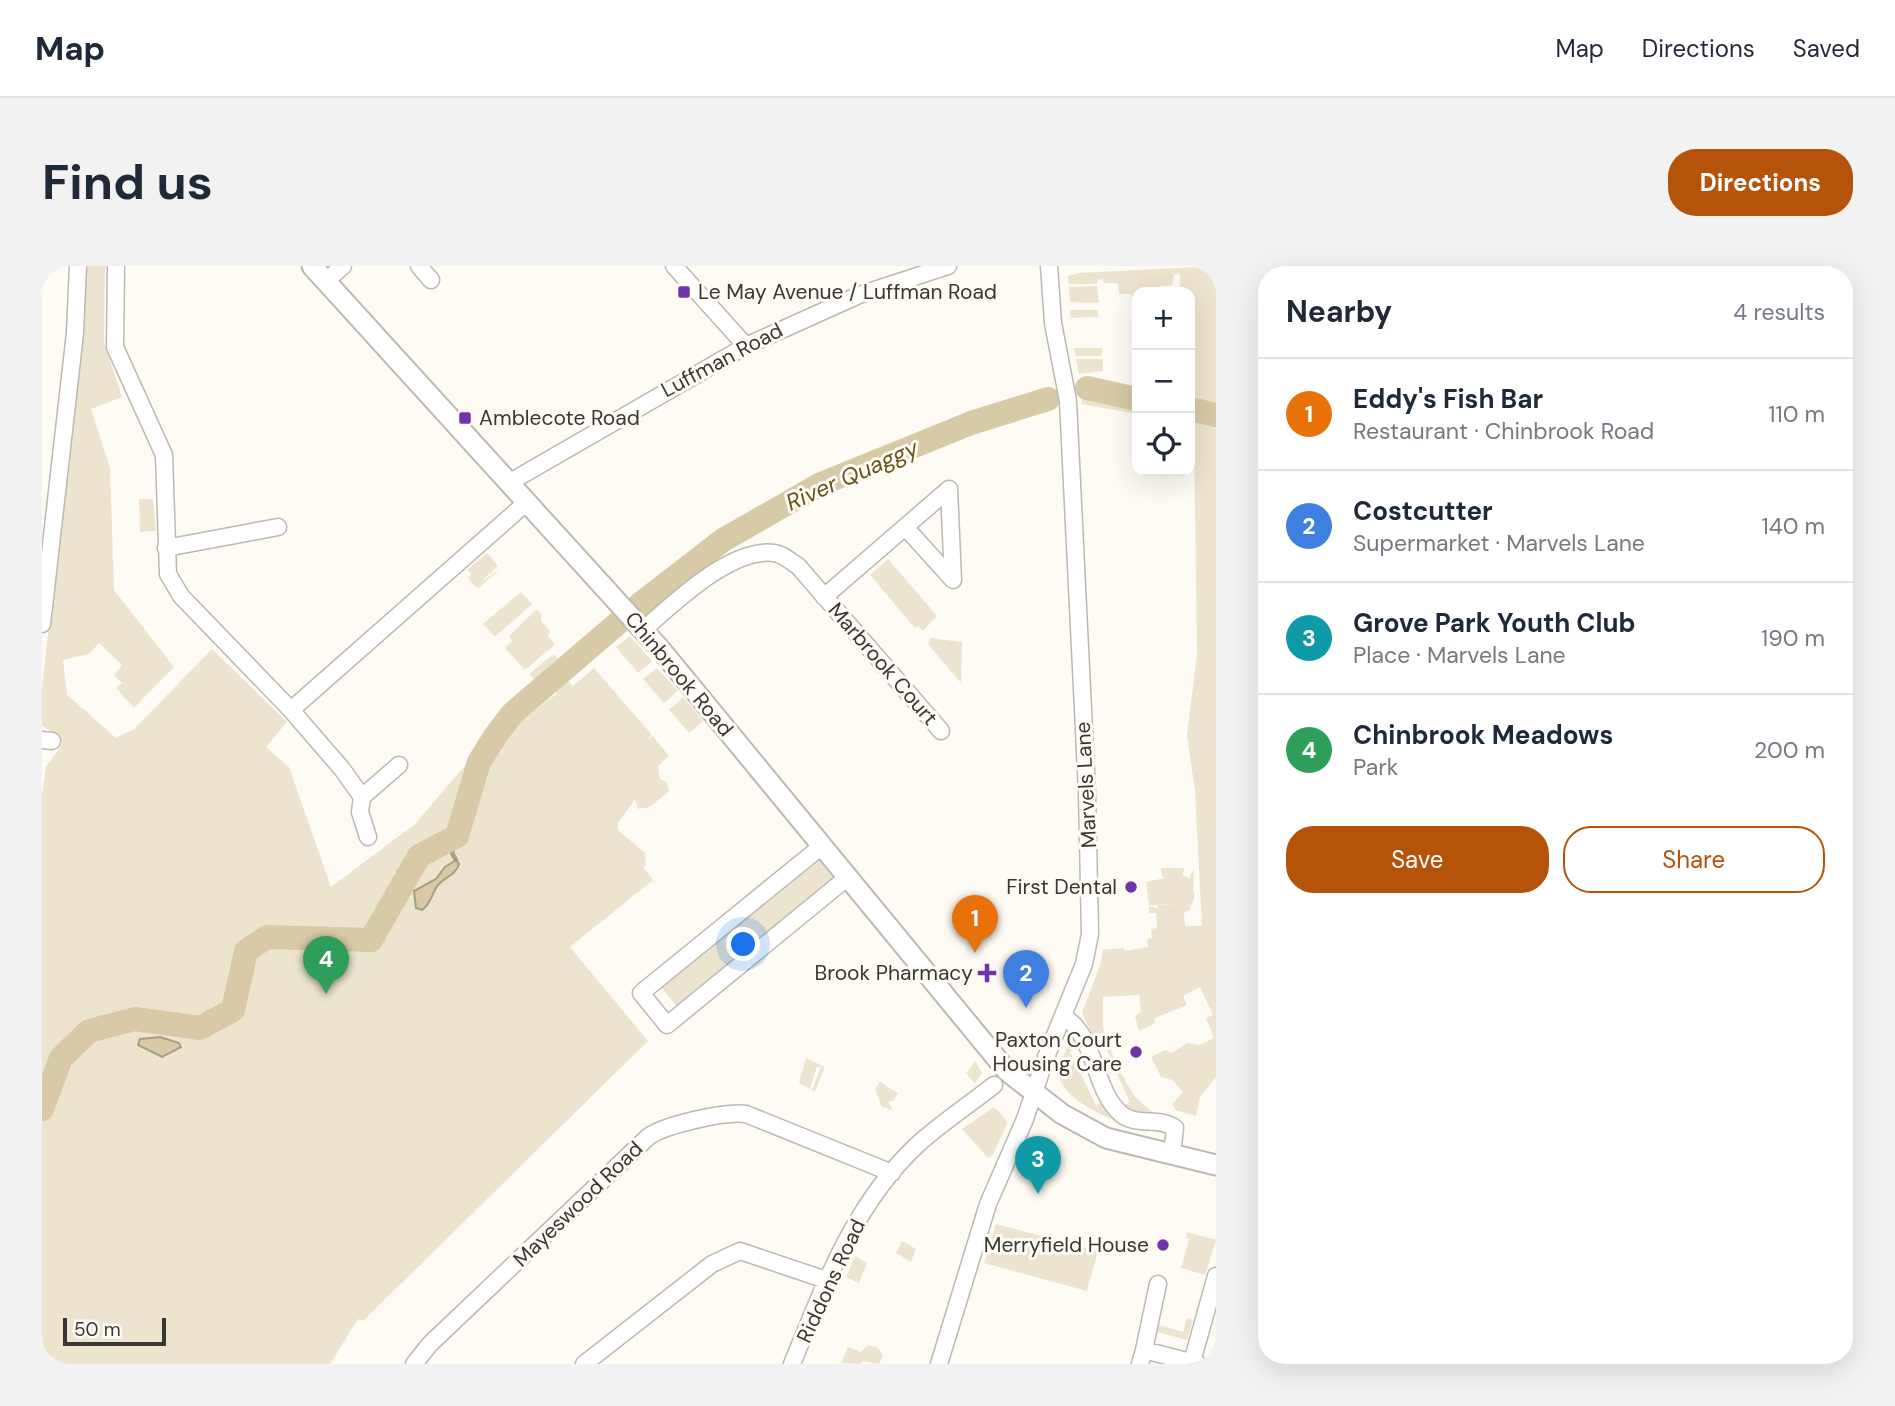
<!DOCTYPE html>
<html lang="en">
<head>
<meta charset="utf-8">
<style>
  body { margin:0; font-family:"DM Sans",sans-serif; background:#f2f2f3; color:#1f2937 }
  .controls { position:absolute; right:21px; top:21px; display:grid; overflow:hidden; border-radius:14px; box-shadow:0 7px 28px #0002 }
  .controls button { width:63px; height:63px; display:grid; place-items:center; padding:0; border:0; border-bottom:2px solid #e0e1e3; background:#fff; color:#1f2937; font:35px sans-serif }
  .scale { position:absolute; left:21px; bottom:18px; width:103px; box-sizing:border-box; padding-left:7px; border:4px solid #383734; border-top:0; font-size:19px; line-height:24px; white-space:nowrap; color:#383734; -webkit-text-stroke:5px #fefbf4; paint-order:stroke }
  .you { position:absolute; left:702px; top:679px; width:24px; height:24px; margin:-18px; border:5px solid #fff; border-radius:50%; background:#1a73e8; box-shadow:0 0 0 10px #1a73e833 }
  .badge { display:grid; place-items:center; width:46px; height:46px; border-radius:50%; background:#b45309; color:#fff; font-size:23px; font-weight:700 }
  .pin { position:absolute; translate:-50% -58px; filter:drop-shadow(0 2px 4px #0008) }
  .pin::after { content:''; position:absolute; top:37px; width:24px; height:21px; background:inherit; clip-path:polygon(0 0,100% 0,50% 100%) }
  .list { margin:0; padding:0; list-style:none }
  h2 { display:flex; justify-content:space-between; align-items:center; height:91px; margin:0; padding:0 28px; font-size:30px }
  h2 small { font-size:23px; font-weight:400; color:#747a83 }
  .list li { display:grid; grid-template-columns:46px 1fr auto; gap:21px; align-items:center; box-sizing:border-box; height:112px; padding:0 28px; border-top:2px solid #e0e1e3 }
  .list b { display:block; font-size:26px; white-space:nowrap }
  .list p { margin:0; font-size:23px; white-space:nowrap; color:#747a83 }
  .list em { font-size:23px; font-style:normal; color:#747a83 }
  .actions { display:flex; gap:14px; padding:21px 28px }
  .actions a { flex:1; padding:16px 0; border:2px solid #b45309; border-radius:28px; text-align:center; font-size:24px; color:#b45309 }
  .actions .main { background:#b45309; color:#fff }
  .icon { flex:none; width:38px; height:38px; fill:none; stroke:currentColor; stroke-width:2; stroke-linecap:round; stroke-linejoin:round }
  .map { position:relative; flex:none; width:1174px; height:1098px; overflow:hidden; border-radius:28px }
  header { display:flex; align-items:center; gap:42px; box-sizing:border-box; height:98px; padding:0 35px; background:#fff; border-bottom:2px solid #e0e1e3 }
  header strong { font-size:33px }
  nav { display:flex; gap:38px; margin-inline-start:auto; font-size:24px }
  .intro { display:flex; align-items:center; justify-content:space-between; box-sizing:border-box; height:168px; padding:0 42px }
  h1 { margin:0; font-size:49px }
  .button { padding:18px 32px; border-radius:28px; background:#b45309; color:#fff; font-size:24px; font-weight:700 }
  main { display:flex; gap:42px; padding:0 42px }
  aside { flex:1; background:#fff; border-radius:28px; box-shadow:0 7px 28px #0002 }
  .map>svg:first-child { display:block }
  .green { fill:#ece4ce }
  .water { fill:#d8caa6; stroke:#a89e84; stroke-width:2 }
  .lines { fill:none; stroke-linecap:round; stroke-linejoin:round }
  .stream { stroke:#a89e84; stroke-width:4.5 }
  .river { stroke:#d8caa6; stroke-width:24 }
  .minor-casing { stroke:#bbb9b2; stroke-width:19 }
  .major-casing { stroke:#bbb9b2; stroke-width:23 }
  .minor { stroke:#fff; stroke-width:16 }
  .major { stroke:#fff; stroke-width:19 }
  .poi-dot { fill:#7033a9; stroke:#fefbf4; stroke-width:2.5 }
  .labels { text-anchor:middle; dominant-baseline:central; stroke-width:6; stroke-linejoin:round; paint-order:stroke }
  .poi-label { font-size:21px; fill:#383734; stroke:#fefbf4; text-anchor:end }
  .street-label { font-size:21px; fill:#383734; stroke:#fefbf4 }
  .water-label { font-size:23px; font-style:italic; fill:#685418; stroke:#fefbf4 }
</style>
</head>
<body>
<header>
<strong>Map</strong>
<nav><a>Map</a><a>Directions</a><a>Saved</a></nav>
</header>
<div class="intro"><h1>Find us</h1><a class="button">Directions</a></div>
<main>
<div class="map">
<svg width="1174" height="1098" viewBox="0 0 1174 1098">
  <rect width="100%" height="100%" fill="#fefbf4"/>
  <path class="green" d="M 44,0 L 63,0 L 62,76 L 80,131 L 49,143 L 68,202 L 72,324 L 132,401 L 92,442 L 74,422 L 80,417 L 72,409 L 80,399 L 57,377 L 47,388 L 21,394 L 25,429 L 74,472 L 92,463 L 170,383 L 245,456 L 224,481 L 247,501 L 289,621 L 373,558 L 463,453 L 477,449 L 484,452 C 497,441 501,437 515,428 L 509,420 L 522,409 L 531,420 L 552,402 L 610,469 L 604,475 L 611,470 L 627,490 L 616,500 L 618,513 L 625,516 L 627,525 L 608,541 L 596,543 L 593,533 L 576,557 L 576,564 L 603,587 L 604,599 L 601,601 L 611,614 L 528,681 L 606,775 L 321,1055 L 316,1053 L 288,1098 L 0,1098 L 0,528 L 4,501 L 20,479 L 18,471 L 0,460 L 0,421 L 42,54 Z
    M 1174,0 L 1174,145 L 1148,139 L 1148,26 L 1138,26 L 1138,8 L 1132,9 L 1130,19 L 1118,20 L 1118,26 L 1095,26 L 1095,33 L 1090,33 L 1089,28 L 1077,28 L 1076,17 L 1062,17 L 1061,13 L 1056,14 L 1055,18 L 1027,18 L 1026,10 L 1036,7 Z
    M 1055,20 L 1057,37 L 1028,36 L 1027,21 Z
    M 1028,44 L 1056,44 L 1056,51 L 1029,52 Z
    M 1032,82 L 1060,82 L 1060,90 L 1034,90 Z
    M 1034,93 L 1061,93 L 1061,105 L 1037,108 Z
    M 1041,127 L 1095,137 L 1095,148 L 1039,138 Z
    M 1148,147 L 1174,152 L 1174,811 L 1158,831 L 1154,850 L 1134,844 L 1130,838 L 1141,826 L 1130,814 L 1119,811 L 1109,791 L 1123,784 L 1130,787 L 1145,777 L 1158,779 L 1172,772 L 1164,752 L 1171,749 L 1158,721 L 1141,730 L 1145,739 L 1113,752 L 1112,758 L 1097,765 L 1093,750 L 1099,746 L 1097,729 L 1061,731 L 1061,763 L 1073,795 L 1061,800 L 1069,793 L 1058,769 L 1051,771 L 1040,747 L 1059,697 L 1061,684 L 1082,682 L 1083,685 L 1106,681 L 1105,673 L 1110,672 L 1109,663 L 1115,662 L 1114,647 L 1107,647 L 1107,640 L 1117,643 L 1115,639 L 1137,638 L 1107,639 L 1104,616 L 1123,612 L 1120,611 L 1119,602 L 1143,602 L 1140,609 L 1147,612 L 1152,603 L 1151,625 L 1153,630 L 1147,645 L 1142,646 L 1143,660 L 1160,660 L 1153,525 L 1145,469 L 1155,389 L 1152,170 Z
    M 97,233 L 111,233 L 114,265 L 98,266 Z
    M 445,287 L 456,300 L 437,318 L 460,301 L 436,323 L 426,312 L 429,308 L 425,304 Z
    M 846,293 L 895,350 L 881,365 L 876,360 L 873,362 L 828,309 Z
    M 479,326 L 490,338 L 453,371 L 441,358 Z
    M 494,344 L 499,347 L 499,355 L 508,365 L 506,370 L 513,378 L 483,404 L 463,382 L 470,375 L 467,370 Z
    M 588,370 L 610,395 L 596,407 L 574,381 Z
    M 888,372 L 920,376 L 919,417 L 886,378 Z
    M 534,383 L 536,385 L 497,419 L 487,408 L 509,390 L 513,389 L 517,395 Z
    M 615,402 L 636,425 L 622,437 L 601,413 Z
    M 641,431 L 661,455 L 647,467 L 627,444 Z
    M 775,591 L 794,615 L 638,744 L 618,720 Z
    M 1032,768 L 1037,781 L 1028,786 L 1054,839 L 1061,836 L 1085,858 C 1065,853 1015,831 1017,805 C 1018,793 1027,779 1032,768 Z
    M 764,792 L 783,801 L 773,825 L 770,824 L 779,801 L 775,800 L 768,823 L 757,817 Z
    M 933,795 L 940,807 L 933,817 L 924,807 Z
    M 1076,802 L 1093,831 L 1116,851 L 1092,849 L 1080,841 L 1088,836 L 1074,806 L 1064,808 Z
    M 838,816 L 856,827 L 852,834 L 846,836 L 851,844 L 840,841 L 833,823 Z
    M 952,841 L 966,856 L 950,890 L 946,892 L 920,863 Z
    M 954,958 L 1056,985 L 1045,1025 L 942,997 Z
    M 1145,966 L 1174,974 L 1163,1009 L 1139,1002 L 1147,973 L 1144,972 Z
    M 860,975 L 874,983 L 869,996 L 854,987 Z
    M 813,990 L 825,997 L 817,1017 L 804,1011 Z
    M 1145,1052 L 1151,1054 L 1145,1074 L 1115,1066 L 1117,1059 L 1141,1066 Z
    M 825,1079 L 835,1081 L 841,1089 L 837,1098 L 820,1095 L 818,1098 L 799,1097 L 806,1081 L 819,1086 Z"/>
  <path class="water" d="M 414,594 L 417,598 C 413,610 404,610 396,619 C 390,627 389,638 380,644 L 374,642 L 372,625 L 394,613 L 403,601 Z
    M 118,771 L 137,777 L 139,781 L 120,791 L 96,779 L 98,773 Z"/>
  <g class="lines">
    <path class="stream" d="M 413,571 L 410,587 L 414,594"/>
    <path class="river" d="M 1045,122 L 1095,133
      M 1148,143 L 1174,149
      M 597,339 L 681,274 L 779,218 L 929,157 L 1006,133
      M 0,843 L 19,792 L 47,765 L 93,753 L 158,762 L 191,744 L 204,685 L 225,671 L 329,674 L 377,590 L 415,570 L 437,496 L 454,469 L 470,448 L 576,357"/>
    <defs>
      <path id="minor" d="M 74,0 L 73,81 L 122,189 L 126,308 L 139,330 L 249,444 L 485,236
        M 377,0 L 389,14
        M 632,0 L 704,80
        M 284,15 L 301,0
        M 468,216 L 704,80 L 817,29 L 906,0
        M 864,262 L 911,314 L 907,223
        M 124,282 L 236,261
        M 782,331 L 907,223
        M 0,358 L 33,67 L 36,0
        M 601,364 C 631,338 689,281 732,287 C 741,288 748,295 756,300 L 899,465
        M 249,444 L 300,503 L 320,531 L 357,499
        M 0,474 L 10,475
        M 320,531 L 318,546 L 326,571
        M 781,579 L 599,727 L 625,759 L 806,611
        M 1021,750 C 1055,771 1050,819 1077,846 C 1092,862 1117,850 1133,862 L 1130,888
        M 1102,1084 L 1116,1018
        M 1150,1096 L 1174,1010
        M 372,1098 L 388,1078 L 606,871 C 622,859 683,845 704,848 L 850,907
        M 542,1098 L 670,998 L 698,985 L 784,1014
        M 750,1098 C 782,1020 812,938 875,879 C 899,857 927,839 952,819
        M 897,1098 L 946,938 L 983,853 L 1004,791 L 1042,698 L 1048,668 L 1045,526 L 1026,135 L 1011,57 L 1007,0
        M 1098,1098 L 1102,1084 L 1156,1098"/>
      <path id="major" d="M 270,0 L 619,384 L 965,805 L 1020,848 L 1064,872 L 1174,899"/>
    </defs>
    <use href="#minor" class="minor-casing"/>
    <use href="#major" class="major-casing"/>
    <use href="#minor" class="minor"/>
    <use href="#major" class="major"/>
  </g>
  <g class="poi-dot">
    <rect x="635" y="19" width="14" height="14" rx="3.5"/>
    <rect x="416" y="145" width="14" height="14" rx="3.5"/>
    <circle cx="1089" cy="621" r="7"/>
    <path d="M941.5 696.5h7v7h7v7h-7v7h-7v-7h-7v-7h7z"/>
    <circle cx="1094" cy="786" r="7"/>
    <circle cx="1121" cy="979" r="7"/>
  </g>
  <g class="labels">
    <g class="poi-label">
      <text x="656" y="26" text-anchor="start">Le May Avenue / Luffman Road</text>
      <text x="437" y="152" text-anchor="start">Amblecote Road</text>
      <text x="1075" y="621">First Dental</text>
      <text x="931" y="707">Brook Pharmacy</text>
      <text x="1080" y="774">Paxton Court<tspan x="1080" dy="24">Housing Care</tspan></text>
      <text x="1107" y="979">Merryfield House</text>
    </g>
    <g class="street-label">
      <text transform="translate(680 94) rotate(-28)">Luffman Road</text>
      <text transform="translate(841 398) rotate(49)">Marbrook Court</text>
      <text transform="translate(637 408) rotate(50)">Chinbrook Road</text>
      <text transform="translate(1044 519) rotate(-93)">Marvels Lane</text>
      <text transform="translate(536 938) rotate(-44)">Mayeswood Road</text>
      <text transform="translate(789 1015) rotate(-65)">Riddons Road</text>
    </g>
    <g class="water-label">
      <text transform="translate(810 209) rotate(-24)">River Quaggy</text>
    </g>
  </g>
</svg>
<div class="controls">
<button>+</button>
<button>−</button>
<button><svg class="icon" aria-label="locate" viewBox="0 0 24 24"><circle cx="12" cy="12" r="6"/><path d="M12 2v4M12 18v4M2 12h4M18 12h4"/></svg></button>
</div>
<div class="scale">50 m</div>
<div class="you"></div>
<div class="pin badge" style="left:933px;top:687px;background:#e8710a">1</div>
<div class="pin badge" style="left:984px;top:742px;background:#3f7fe0">2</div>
<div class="pin badge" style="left:996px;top:928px;background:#0f9aa8">3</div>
<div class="pin badge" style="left:284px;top:728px;background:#2e9e5b">4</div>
</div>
<aside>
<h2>Nearby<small>4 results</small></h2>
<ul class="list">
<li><span class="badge" style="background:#e8710a">1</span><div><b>Eddy's Fish Bar</b><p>Restaurant · Chinbrook Road</p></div><em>110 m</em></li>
<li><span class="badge" style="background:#3f7fe0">2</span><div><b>Costcutter</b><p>Supermarket · Marvels Lane</p></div><em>140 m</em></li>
<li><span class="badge" style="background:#0f9aa8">3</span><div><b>Grove Park Youth Club</b><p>Place · Marvels Lane</p></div><em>190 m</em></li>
<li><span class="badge" style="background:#2e9e5b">4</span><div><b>Chinbrook Meadows</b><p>Park</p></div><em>200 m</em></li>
</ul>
<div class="actions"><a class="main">Save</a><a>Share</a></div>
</aside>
</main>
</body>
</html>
